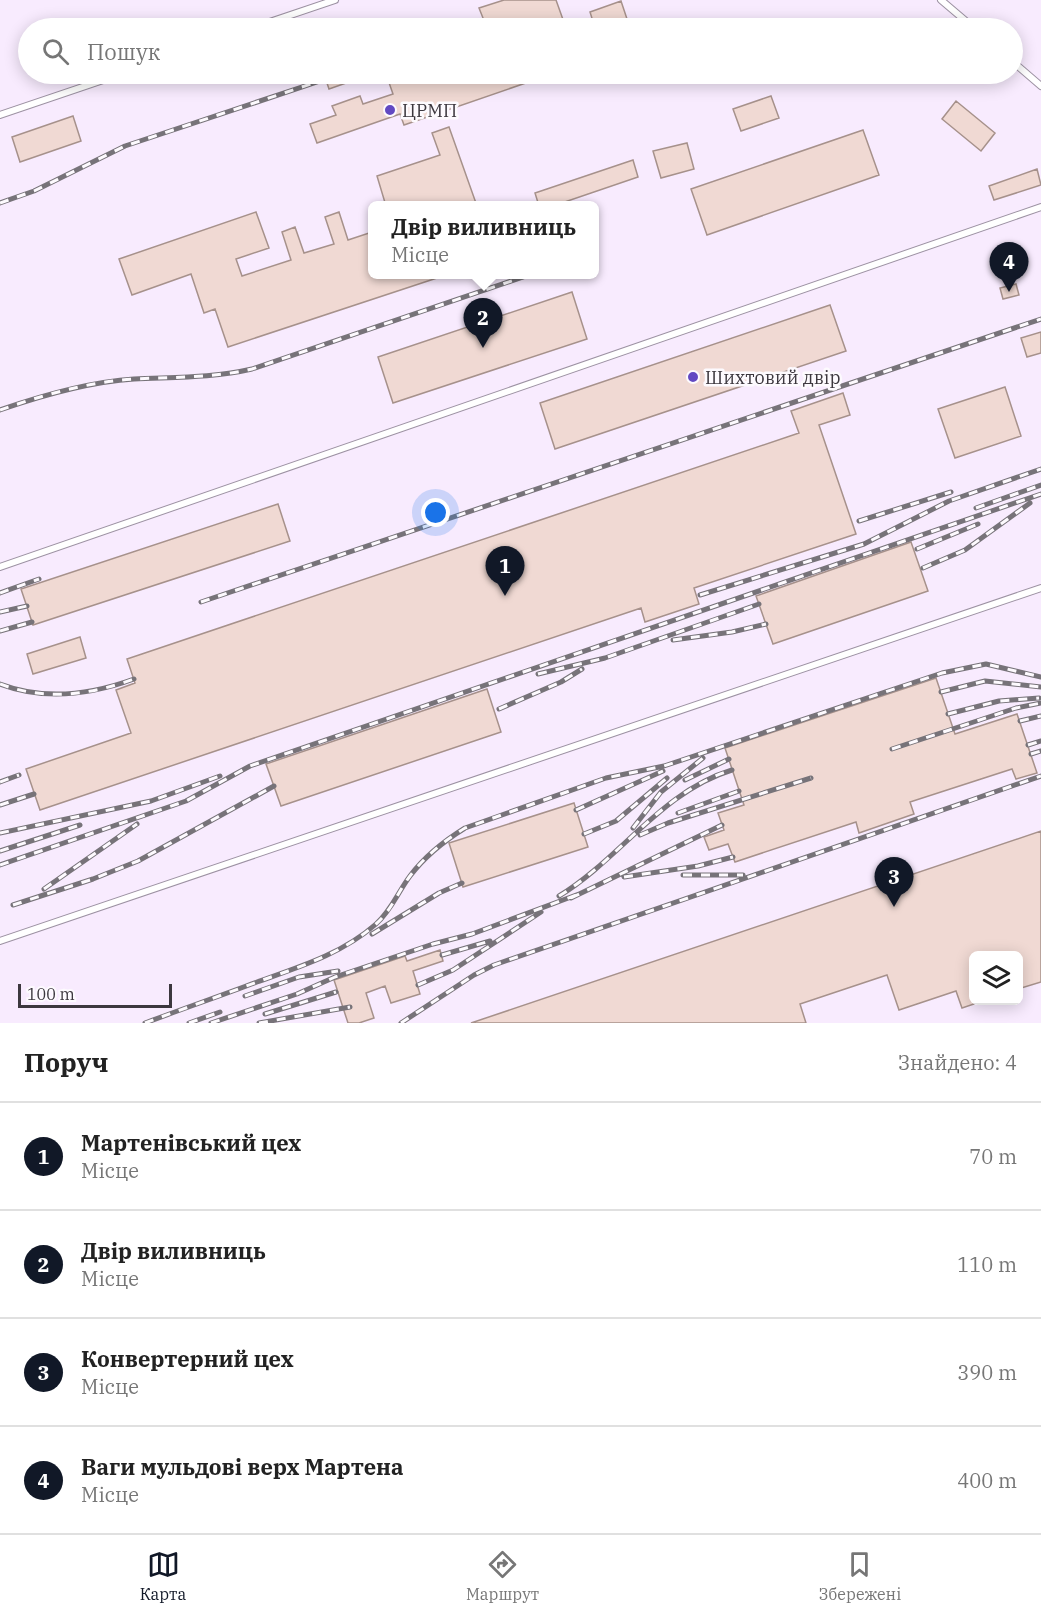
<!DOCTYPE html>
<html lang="uk">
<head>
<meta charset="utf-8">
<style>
  body { margin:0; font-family:"IBM Plex Serif",serif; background:#f2f2f2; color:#222 }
  .controls { position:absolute; right:18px; bottom:18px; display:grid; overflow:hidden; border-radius:9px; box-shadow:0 3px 15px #0003 }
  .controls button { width:54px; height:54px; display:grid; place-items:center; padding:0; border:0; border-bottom:2px solid #e0e0e0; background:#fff; color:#222; font:30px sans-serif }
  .scale { position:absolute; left:18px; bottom:15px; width:154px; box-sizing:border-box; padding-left:6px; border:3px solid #3c373e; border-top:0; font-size:16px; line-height:21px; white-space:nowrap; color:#3c373e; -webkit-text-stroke:4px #fdfafe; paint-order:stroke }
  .you { position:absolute; left:436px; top:513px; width:21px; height:21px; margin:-15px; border:4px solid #fff; border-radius:50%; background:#1a73e8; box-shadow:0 0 0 9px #1a73e833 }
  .badge { display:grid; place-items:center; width:39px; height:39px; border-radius:50%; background:#111827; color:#fff; font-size:20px; font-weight:700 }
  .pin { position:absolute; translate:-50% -50px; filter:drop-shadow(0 2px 3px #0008) }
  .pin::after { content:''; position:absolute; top:32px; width:21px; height:18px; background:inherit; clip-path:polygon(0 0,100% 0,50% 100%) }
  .popup { position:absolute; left:368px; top:201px; width:231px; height:78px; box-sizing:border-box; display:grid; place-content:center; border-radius:9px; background:#fff; filter:drop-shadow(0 2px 4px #0005); font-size:20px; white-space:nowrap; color:#767676 }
  .popup b { font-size:22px; color:#222 }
  .popup::after { content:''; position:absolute; left:50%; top:100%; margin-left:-12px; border:12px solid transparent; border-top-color:#fff }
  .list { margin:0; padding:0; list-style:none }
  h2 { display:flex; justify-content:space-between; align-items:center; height:78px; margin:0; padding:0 24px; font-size:26px }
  h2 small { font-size:20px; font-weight:400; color:#767676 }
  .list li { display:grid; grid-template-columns:39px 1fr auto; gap:18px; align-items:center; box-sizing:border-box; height:108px; padding:0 24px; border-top:2px solid #e0e0e0 }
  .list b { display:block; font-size:22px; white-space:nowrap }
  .list p { margin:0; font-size:20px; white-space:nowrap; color:#767676 }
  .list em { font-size:20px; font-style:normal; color:#767676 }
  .icon { flex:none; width:33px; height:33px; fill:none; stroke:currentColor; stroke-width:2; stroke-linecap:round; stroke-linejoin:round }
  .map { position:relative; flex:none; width:1041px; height:1023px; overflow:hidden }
  .search { position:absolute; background:#fff; box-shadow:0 3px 15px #0003; left:18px; right:18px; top:18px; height:66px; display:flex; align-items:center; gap:15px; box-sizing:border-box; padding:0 21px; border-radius:33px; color:#767676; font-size:22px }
  .sheet { height:510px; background:#fff }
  nav { display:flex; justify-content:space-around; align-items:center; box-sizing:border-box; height:84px; border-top:2px solid #e0e0e0; background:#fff; font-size:16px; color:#767676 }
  nav a { display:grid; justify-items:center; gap:3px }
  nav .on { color:#111827 }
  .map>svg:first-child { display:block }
  .built { fill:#f8ebfe; fill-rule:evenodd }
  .building { fill:#f0d9d3; stroke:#a6918b; stroke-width:1.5 }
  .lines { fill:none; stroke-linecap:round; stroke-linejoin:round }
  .lane-casing { stroke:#9d92a3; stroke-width:8 }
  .lane { stroke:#fff; stroke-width:6 }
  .rail-casing { stroke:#777379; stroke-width:5 }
  .rail { stroke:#fdfafe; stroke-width:3; stroke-dasharray:9; stroke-linecap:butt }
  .poi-dot { fill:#6249c2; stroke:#fdfafe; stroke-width:2 }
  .labels { text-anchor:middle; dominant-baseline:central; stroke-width:5; stroke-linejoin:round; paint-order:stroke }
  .poi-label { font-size:18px; fill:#3c373e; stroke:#fdfafe; text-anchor:start }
</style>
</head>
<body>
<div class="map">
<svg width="1041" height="1023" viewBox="0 0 1041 1023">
  <rect width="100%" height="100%" fill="#fdfafe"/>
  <path class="built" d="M 0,0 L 1041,0 L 1041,1023 L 0,1023 ZM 28,28 L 1012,28 L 1012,74 L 28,74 ZM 372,206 L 594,206 L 594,274 L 372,274 ZM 974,956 L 1018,956 L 1018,1000 L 974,1000 Z"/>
  <path class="building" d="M 504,0 L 556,0 L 566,28 L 456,28 L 483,18 L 479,8 Z
    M 621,1 L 630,28 L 595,28 L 590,12 Z
    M 324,74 L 369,74 L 369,75 L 329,89 Z
    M 386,74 L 549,74 L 549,75 L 404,125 L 400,114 L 317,143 L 310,124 L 336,115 L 332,106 L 360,96 L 363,104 L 393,94 Z
    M 771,96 L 779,118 L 741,131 L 733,109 Z
    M 956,101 L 995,133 L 981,151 L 942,119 Z
    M 73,116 L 81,141 L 20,162 L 12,137 Z
    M 449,127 L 477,206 L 386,206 L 377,176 L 440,155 L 432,133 Z
    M 863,130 L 879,175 L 707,235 L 691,189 Z
    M 687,143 L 694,169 L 661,178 L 653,151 Z
    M 633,160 L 638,177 L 553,206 L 539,206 L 535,193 Z
    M 1037,169 L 1041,185 L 994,200 L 989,186 Z
    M 256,212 L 269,248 L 236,259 L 242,276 L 291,260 L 282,232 L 295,227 L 304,253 L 334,244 L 325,217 L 339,212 L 348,240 L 372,232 L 372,274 L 443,276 L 228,347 L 215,309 L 204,313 L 191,274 L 132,295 L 119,259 Z
    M 1016,284 L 1019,295 L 1003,299 L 1000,288 Z
    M 572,292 L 587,339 L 393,403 L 378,357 Z
    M 830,305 L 846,351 L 555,449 L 540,403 Z
    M 1041,332 L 1041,353 L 1027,357 L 1021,338 Z
    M 1005,387 L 1021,436 L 955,458 L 938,409 Z
    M 843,393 L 850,415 L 819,425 L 856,534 L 694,588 L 699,604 L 645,622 L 641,608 L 40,810 L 26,769 L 131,733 L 116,690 L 135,683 L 127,659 L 799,433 L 791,411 Z
    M 278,504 L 290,541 L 33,625 L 21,589 Z
    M 911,542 L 928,591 L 773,644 L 756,596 Z
    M 80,637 L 86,658 L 33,674 L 27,654 Z
    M 936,678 L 955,734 L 1017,714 L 1037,773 L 1016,779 L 1012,769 L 910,802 L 914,814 L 859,833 L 856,822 L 735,862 L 728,844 L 709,850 L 704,837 L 724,830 L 718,813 L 744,805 L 725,748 Z
    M 487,689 L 501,732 L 281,806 L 266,764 Z
    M 574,803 L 588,847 L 463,887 L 449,843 Z
    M 1041,831 L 1041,982 L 1018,989 L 1018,956 L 974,956 L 974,1004 L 962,1008 L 956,991 L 899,1010 L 887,975 L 800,1004 L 806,1023 L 471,1023 Z
    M 440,950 L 443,961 L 413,971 L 420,994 L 391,1003 L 385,986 L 366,993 L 374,1018 L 359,1023 L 348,1023 L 334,980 L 405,956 L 407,961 Z"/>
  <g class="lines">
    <defs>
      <path id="lane" d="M 941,0 L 974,28
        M 252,28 L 335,0
        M 1012,61 L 1041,86
        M 0,115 L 121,74
        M 0,567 L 1041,207
        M 0,941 L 1041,588"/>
    </defs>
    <use href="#lane" class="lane-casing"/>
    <use href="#lane" class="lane"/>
    <defs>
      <path id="rail" d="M 0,203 L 34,191 L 125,146 L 326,79
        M 0,410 C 43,395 88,382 134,379 C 174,377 213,378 252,369 L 532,274
        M 976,508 L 1041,485
        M 859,521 L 951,492
        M 917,549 L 978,524
        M 923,568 L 965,550 L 1030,503
        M 0,593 L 39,579
        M 700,595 L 864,544 L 949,501 L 1041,469
        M 201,602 L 1041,319
        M 0,612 L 27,606
        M 0,631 L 32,622
        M 673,640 L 732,632 L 766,624
        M 538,674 L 605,658 L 759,604
        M 0,684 C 45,701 90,695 134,679
        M 941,692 L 985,681 L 1041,687
        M 499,709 L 561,682 L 582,669
        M 948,714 L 999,701 L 1039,698
        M 1020,721 L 1041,716
        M 1028,745 L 1041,741
        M 892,749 L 1016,708 L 1041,703
        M 1031,754 L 1041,751
        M 685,780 L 729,759
        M 0,782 L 19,775
        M 0,805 L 34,794
        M 576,810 L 663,771
        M 678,813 L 739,791
        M 633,828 L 661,792 L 703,758
        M 0,833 L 151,801 L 220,776
        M 584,834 L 616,821 L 667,778
        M 640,835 L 668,823 L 811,778
        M 0,851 L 80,825
        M 0,865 L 186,801 L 250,766 L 1041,494
        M 683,875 L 743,875
        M 624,877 L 698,866 L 733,857
        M 44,889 L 137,824
        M 559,896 C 620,859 662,791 732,770
        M 571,898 L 722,825
        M 13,905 L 93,879 L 138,861 L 274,786
        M 372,934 L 439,893 L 462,883
        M 442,955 L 490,941
        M 418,985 L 453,970 L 541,912
        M 245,996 L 299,977 L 338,971
        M 265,1014 L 336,992
        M 145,1023 C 182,1009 220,996 257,982 C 299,967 342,954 376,924 C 391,911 398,892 410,876 C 425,856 444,841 465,828 L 606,778 L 664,766 L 942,673 L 986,664 L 1041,677
        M 189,1023 L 220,1012
        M 211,1023 L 297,994 L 335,977 L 433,944 L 472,934 L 579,894
        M 259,1023 L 350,1007
        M 401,1023 L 474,975 L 494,965 L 1041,776"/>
    </defs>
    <use href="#rail" class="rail-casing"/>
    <use href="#rail" class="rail"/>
  </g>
  <g class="poi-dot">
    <circle cx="390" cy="110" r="6"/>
    <circle cx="693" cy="377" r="6"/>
  </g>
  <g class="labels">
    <g class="poi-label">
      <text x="402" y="110">ЦРМП</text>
      <text x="705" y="377">Шихтовий двір</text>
    </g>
  </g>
</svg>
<div class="controls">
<button><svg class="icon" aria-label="layers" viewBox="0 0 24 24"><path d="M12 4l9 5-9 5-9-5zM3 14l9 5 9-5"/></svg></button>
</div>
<div class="scale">100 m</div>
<div class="you"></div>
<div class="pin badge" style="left:505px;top:596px">1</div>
<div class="pin badge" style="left:483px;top:348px">2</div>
<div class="popup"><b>Двір виливниць</b>Місце</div>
<div class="pin badge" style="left:894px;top:907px">3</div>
<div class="pin badge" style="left:1009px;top:292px">4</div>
<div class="search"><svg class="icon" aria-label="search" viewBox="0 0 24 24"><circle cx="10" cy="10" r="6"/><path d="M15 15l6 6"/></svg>Пошук</div>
</div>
<section class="sheet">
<h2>Поруч<small>Знайдено: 4</small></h2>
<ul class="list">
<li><span class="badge">1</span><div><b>Мартенівський цех</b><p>Місце</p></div><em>70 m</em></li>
<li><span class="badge">2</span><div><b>Двір виливниць</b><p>Місце</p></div><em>110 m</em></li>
<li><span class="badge">3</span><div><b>Конвертерний цех</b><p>Місце</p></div><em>390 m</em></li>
<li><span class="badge">4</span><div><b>Ваги мульдові верх Мартена</b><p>Місце</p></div><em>400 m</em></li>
</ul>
</section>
<nav>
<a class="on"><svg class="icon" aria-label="map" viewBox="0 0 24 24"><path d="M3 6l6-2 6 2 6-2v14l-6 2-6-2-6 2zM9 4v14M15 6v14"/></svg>Карта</a>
<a><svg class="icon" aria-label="directions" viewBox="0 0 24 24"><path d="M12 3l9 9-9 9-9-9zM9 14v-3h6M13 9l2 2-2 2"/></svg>Маршрут</a>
<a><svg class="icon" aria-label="saved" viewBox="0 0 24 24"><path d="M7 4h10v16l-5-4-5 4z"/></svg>Збережені</a>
</nav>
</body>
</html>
